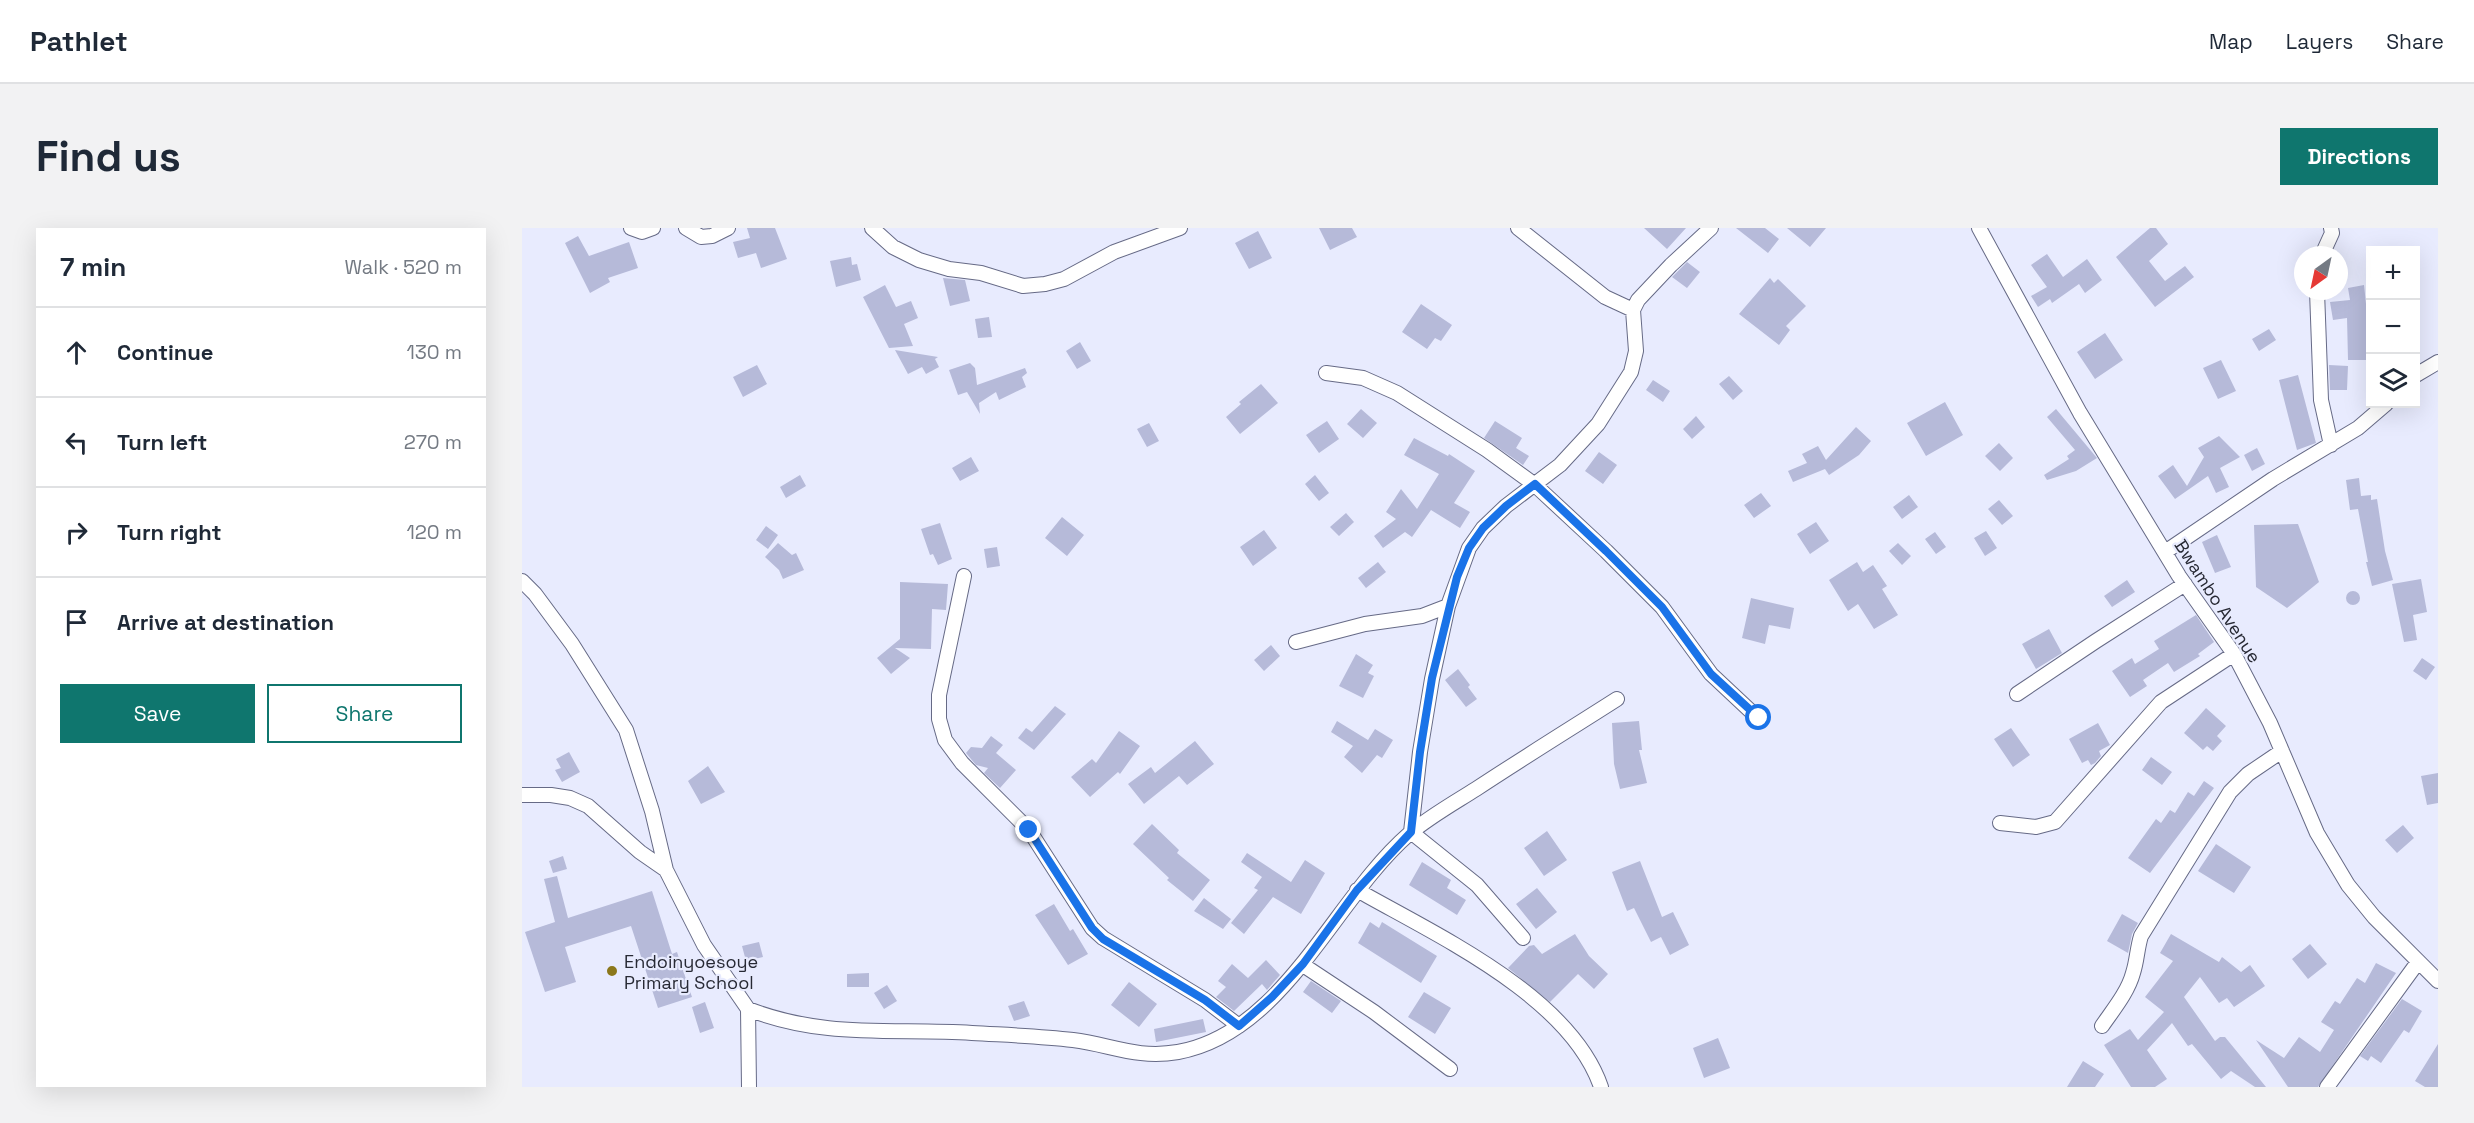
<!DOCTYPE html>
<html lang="en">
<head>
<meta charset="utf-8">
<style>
  body { margin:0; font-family:"Space Grotesk",sans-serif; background:#f2f2f3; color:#1f2937 }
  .controls { position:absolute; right:18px; top:18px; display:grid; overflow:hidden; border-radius:0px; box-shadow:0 6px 24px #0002 }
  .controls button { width:54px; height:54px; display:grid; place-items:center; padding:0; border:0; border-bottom:2px solid #e0e1e3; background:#fff; color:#1f2937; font:30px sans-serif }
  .compass { position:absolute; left:1772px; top:18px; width:54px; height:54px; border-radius:50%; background:#fff; box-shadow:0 6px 24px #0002; rotate:213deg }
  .stop { position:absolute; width:18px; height:18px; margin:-14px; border:4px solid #1a73e8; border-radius:50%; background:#fff }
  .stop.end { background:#1a73e8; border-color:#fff; box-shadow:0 2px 6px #0008 }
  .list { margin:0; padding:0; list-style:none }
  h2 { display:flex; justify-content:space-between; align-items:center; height:78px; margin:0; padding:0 24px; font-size:26px }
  h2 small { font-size:20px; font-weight:400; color:#747a83 }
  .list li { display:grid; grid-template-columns:39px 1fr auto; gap:18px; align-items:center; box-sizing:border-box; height:90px; padding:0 24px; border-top:2px solid #e0e1e3 }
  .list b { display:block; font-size:22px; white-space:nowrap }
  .list em { font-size:20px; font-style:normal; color:#747a83 }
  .actions { display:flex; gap:12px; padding:18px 24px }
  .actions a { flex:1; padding:14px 0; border:2px solid #0f766e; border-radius:0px; text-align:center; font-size:21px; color:#0f766e }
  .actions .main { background:#0f766e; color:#fff }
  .icon { flex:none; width:33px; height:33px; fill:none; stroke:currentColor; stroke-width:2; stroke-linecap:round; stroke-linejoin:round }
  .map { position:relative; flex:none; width:1916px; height:859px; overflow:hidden; border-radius:0px }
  header { display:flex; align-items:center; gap:36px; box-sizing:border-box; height:84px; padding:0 30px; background:#fff; border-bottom:2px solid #e0e1e3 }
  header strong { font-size:28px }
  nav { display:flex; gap:33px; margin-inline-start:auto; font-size:21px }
  .intro { display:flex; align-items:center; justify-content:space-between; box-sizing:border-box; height:144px; padding:0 36px }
  h1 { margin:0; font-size:42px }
  .button { padding:15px 27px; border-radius:0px; background:#0f766e; color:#fff; font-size:21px; font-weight:700 }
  main { display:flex; gap:36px; padding:0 36px }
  aside { flex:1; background:#fff; border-radius:0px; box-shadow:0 6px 24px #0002 }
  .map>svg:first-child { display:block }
  .building { fill:#b6bad9 }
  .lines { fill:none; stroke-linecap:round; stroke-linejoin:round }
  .minor-casing { stroke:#666a86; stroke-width:16 }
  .minor { stroke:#fff; stroke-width:14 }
  .route { stroke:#1a73e8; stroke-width:8 }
  .poi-dot { fill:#8b771b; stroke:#e8ebfe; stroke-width:2 }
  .labels { text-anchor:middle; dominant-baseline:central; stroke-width:4.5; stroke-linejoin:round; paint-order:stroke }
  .street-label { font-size:18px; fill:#272934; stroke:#e8ebfe }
  .poi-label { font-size:18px; fill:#272934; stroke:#e8ebfe; text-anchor:start }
</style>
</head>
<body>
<header>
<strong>Pathlet</strong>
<nav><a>Map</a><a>Layers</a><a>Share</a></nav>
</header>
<div class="intro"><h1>Find us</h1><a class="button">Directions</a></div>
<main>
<aside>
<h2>7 min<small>Walk · 520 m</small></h2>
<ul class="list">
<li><svg class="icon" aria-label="ahead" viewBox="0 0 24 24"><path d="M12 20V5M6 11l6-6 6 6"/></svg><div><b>Continue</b></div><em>130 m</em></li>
<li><svg class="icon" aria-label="left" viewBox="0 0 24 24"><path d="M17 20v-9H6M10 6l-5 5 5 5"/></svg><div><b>Turn left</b></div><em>270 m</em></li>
<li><svg class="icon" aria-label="right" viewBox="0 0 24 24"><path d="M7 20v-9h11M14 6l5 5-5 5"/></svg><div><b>Turn right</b></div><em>120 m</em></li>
<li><svg class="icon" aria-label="arrive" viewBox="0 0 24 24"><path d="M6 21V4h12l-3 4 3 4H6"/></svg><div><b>Arrive at destination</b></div></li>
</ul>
<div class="actions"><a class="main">Save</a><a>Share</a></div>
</aside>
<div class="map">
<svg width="1916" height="859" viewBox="0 0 1916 859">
  <rect width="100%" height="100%" fill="#e8ebfe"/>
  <path class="building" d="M 225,0 L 253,0 L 265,31 L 239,40 L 234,25 L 216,30 L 211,14 L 228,10 Z
    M 797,0 L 830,0 L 835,9 L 808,22 Z
    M 1122,0 L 1164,0 L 1145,21 Z
    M 1214,0 L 1243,0 L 1257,11 L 1246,25 Z
    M 1265,0 L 1304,0 L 1288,19 Z
    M 1628,0 L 1634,0 L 1646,16 L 1627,33 L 1643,53 L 1663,38 L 1672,49 L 1633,79 L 1594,29 Z
    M 736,3 L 750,30 L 727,41 L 713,15 Z
    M 56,8 L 67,28 L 107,14 L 116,40 L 86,50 L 88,54 L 68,65 L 43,15 Z
    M 1525,26 L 1541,49 L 1565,31 L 1580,52 L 1563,65 L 1557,56 L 1530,75 L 1528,71 L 1516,79 L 1509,68 L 1525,59 L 1509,37 Z
    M 329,29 L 330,37 L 335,36 L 339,52 L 314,59 L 308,33 Z
    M 1165,34 L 1178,44 L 1165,60 L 1150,49 Z
    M 421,50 L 443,52 L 448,73 L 428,78 Z
    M 1248,50 L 1252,55 L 1256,51 L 1284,78 L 1264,98 L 1268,102 L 1257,117 L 1217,86 Z
    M 363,57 L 374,79 L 389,73 L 396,90 L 382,96 L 391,118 L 367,120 L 341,69 Z
    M 1842,57 L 1846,95 L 1848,95 L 1848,132 L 1826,132 L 1825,90 L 1811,92 L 1808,74 L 1828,72 L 1826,60 Z
    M 899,76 L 930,97 L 919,113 L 913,110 L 905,121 L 880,104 Z
    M 467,89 L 470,109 L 456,110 L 453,91 Z
    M 1747,101 L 1754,112 L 1737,123 L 1730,111 Z
    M 1583,105 L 1601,132 L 1573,151 L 1555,124 Z
    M 558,114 L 569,133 L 555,141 L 544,123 Z
    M 373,122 L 416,129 L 413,131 L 417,139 L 404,146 L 400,139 L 386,146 Z
    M 1699,132 L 1714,163 L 1696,171 L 1681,140 Z
    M 448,135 L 453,140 L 455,157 L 503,140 L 505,145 L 500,149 L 504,159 L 477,172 L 474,164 L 457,175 L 458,186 L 445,164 L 436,167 L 427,142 Z
    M 235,137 L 245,156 L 221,169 L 211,149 Z
    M 1807,137 L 1826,138 L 1825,162 L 1808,162 Z
    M 1776,147 L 1794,215 L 1775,222 L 1757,152 Z
    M 1207,148 L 1221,163 L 1211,172 L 1197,156 Z
    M 1131,152 L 1148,163 L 1141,174 L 1124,162 Z
    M 739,156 L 756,175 L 718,206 L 704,189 L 719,176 L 717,174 Z
    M 1423,174 L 1441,207 L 1404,228 L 1385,195 Z
    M 839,181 L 855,195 L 841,210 L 825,196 Z
    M 1534,181 L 1575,230 L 1554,243 L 1525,252 L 1522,247 L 1547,231 L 1545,228 L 1553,222 L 1525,189 Z
    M 1174,188 L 1183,199 L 1170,211 L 1161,201 Z
    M 805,193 L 817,211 L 797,225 L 784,207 Z
    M 973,193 L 1000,210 L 994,220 L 1007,228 L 1001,237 L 962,210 Z
    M 627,195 L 637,213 L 625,219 L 615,201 Z
    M 1334,199 L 1349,213 L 1337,227 L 1307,247 L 1303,241 L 1271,254 L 1266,243 L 1285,235 L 1280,226 L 1296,218 L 1304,232 Z
    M 1697,208 L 1718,229 L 1698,240 L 1707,259 L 1694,265 L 1686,248 L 1653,271 L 1636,248 L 1651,237 L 1665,258 L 1682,229 L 1676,220 Z
    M 892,210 L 926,228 L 927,226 L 953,243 L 932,275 L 948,284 L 938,300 L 909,282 L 890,309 L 883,304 L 861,320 L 852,308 L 874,291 L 864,284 L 879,261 L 895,281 L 917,246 L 882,227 Z
    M 1477,215 L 1491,230 L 1478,243 L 1463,228 Z
    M 1735,220 L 1743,236 L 1730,243 L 1722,227 Z
    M 1077,224 L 1095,237 L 1081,256 L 1063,243 Z
    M 449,229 L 457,243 L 438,253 L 430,240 Z
    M 278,247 L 284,258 L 264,270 L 258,259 Z
    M 793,247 L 807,265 L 797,273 L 783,256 Z
    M 1837,250 L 1839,268 L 1849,267 L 1849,272 L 1855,271 L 1863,323 L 1871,352 L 1850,358 L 1844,334 L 1846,334 L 1836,281 L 1828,282 L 1824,252 Z
    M 1239,265 L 1249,278 L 1232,290 L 1222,277 Z
    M 1387,267 L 1396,279 L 1380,291 L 1371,279 Z
    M 1477,272 L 1491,288 L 1480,297 L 1466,281 Z
    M 824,285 L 832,294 L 817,308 L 808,299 Z
    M 540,289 L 562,307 L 545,328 L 523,310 Z
    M 1294,294 L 1307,313 L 1288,326 L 1275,306 Z
    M 418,295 L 430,331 L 416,337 L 411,326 L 408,327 L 399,301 Z
    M 1776,296 L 1797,354 L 1765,380 L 1734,359 L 1732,297 Z
    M 244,298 L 256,307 L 246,321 L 234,312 Z
    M 742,302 L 755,320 L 731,338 L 718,319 Z
    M 1464,303 L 1475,320 L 1463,328 L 1452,310 Z
    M 1413,304 L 1424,319 L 1414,326 L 1403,311 Z
    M 1695,307 L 1709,339 L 1693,345 L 1680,314 Z
    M 256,315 L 270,327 L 274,325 L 282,342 L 261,351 L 257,342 L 243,329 Z
    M 1376,315 L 1389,328 L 1380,337 L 1367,323 Z
    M 475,319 L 478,338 L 465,340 L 462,321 Z
    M 856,334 L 864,344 L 844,360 L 836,350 Z
    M 1335,334 L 1341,344 L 1351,337 L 1365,358 L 1360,361 L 1376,387 L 1352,401 L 1336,376 L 1326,383 L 1307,352 Z
    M 1899,351 L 1905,384 L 1891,387 L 1895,412 L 1882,414 L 1870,356 Z
    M 1605,352 L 1613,364 L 1590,379 L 1582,368 Z
    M 378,354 L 426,356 L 424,382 L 410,381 L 409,421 L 373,420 L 388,430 L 369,446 L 355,430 L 378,411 Z
    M1824 370a7 7 0 1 1 14 0a7 7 0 1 1-14 0Z
    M 1229,370 L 1272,380 L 1268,401 L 1247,397 L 1243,416 L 1220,410 Z
    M 1674,387 L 1692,414 L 1676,426 L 1678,428 L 1652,444 L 1646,435 L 1621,452 L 1625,458 L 1608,469 L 1590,443 L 1610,430 L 1613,436 L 1637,421 L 1632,413 Z
    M 1527,401 L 1540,425 L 1514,441 L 1500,416 Z
    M 749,417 L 758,428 L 742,443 L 732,432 Z
    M 834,426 L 851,437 L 846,445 L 852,448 L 841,470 L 817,458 Z
    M 1900,430 L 1913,439 L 1904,452 L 1891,443 Z
    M 936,441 L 948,457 L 946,459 L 955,471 L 944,479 L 923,452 Z
    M 533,478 L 544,486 L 512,522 L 496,510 L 504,500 L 510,504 Z
    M 1684,480 L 1704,498 L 1695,508 L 1700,513 L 1691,523 L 1685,518 L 1681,522 L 1662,505 Z
    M 815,493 L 846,512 L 853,501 L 871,512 L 860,530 L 855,527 L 840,545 L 822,529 L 831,518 L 809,504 Z
    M 1117,493 L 1120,522 L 1117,522 L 1125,555 L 1098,561 L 1092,536 L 1090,495 Z
    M 1576,495 L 1588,517 L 1577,523 L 1579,528 L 1573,535 L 1569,537 L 1566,532 L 1560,535 L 1547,511 Z
    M 1489,500 L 1508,527 L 1491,539 L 1472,511 Z
    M 597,503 L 618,518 L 598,546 L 596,544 L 568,569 L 549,549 L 570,531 L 574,535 Z
    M 469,508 L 481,517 L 474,525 L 494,542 L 478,560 L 462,545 L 466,540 L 454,537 L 444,525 L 449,519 L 460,520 Z
    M 673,513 L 692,536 L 665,557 L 657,548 L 622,576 L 606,556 L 629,539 L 633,545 Z
    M 47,524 L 58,544 L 40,554 L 33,542 L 39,540 L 34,531 Z
    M 1629,529 L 1650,544 L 1640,557 L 1620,542 Z
    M 186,538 L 203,564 L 179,576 L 166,553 Z
    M 1916,545 L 1916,575 L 1905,577 L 1899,548 Z
    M 1682,553 L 1692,560 L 1628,645 L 1606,630 L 1634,591 L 1639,595 L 1648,582 L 1653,585 L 1666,564 L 1672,568 Z
    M 630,596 L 657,622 L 655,625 L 688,652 L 671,673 L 645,652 L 647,650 L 611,616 Z
    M 1881,597 L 1892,610 L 1875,625 L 1863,612 Z
    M 1025,603 L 1045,632 L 1022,648 L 1002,620 Z
    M 1694,616 L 1729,639 L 1712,665 L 1676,643 Z
    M 725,625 L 769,654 L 783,632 L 803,645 L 779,686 L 751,669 L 722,706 L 709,695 L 736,662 L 732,660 L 740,649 L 719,634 Z
    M 41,628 L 45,641 L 31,645 L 27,633 Z
    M 1118,633 L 1140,689 L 1151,684 L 1167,717 L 1148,727 L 1139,709 L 1129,714 L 1112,680 L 1105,683 L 1090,644 Z
    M 900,634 L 929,652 L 925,660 L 944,672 L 935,687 L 887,657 Z
    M 35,648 L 46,690 L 130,663 L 150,726 L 155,724 L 170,769 L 136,780 L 109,698 L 43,719 L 54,754 L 23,764 L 3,704 L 33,694 L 22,651 Z
    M 1015,660 L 1035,684 L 1014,701 L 994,676 Z
    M 682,670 L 709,691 L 701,701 L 672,683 Z
    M 532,676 L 548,703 L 551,701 L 566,726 L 546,737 L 513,687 Z
    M 1600,686 L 1616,695 L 1610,706 L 1606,725 L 1585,713 Z
    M 848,694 L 857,700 L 860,694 L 915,728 L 899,755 L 836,715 Z
    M 1053,706 L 1067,728 L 1086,746 L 1072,761 L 1056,746 L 1028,774 L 986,740 L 1007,718 L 1012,717 L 1020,726 Z
    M 1649,706 L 1697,734 L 1700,729 L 1719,744 L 1728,737 L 1743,758 L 1712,779 L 1705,770 L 1697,775 L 1678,749 L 1662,769 L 1693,813 L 1698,809 L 1703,809 L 1744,859 L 1733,859 L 1709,843 L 1699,851 L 1670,816 L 1666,818 L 1650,795 L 1625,822 L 1645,851 L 1633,859 L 1609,859 L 1582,817 L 1608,801 L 1616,812 L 1642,784 L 1623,769 L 1651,733 L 1638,725 Z
    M 237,714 L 241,729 L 224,733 L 220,718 Z
    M 1788,716 L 1805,736 L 1786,751 L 1770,731 Z
    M 744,732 L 758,747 L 745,762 L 740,756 L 712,783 L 694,769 L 704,759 L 696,753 L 710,736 L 726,750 Z
    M 1854,735 L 1874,745 L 1796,859 L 1766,859 L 1734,812 L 1762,830 L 1777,809 L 1798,824 L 1812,802 L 1799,794 L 1813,773 L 1818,776 L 1835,750 L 1843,755 Z
    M 347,745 L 347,759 L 325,759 L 325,746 Z
    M 789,753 L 819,773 L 810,785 L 781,764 Z
    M 607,754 L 635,776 L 617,799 L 589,777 Z
    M 365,757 L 375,773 L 362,781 L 352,765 Z
    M 902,764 L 929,780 L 913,806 L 886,789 Z
    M 1880,771 L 1900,783 L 1887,805 L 1882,802 L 1859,835 L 1849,828 L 1846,833 L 1838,828 Z
    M 502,773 L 508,788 L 492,793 L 486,778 Z
    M 183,774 L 192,800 L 178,805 L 170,779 Z
    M 681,791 L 684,804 L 634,814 L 632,801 Z
    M 1196,810 L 1208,840 L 1182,850 L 1171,820 Z
    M 1916,816 L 1916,859 L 1903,859 L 1893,853 Z
    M 1561,833 L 1582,846 L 1573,859 L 1545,859 Z"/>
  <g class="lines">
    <defs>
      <path id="minor" d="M 109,0 L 120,4 L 131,0
        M 164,0 L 179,9 L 190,8 L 206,0
        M 350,0 L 371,19 L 397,32 L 427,41 L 459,45 L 501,58 L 523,56 L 542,51 L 592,24 L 658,0
        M 996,0 L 1083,69 L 1111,82
        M 1457,0 L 1558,185 L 1657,348 L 1712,426 L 1748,495 L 1795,605 L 1826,657 L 1852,689 L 1916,753
        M 1800,27 L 1810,5 L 1809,0
        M 1795,63 L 1799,172 L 1809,217
        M 804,145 L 841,150 L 875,165 L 965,222 L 1013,257 L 1084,323 L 1140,379 L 1189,446 L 1237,491
        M 1894,147 L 1916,134
        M 1643,324 L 1751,251 L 1836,200 L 1864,176
        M 442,348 L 417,467 L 417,491 L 423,512 L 440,535 L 507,602 L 570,700 L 581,710 L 683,772 L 717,798
        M 0,353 L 13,366 L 50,416 L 104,502 L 130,583 L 144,642 L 182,717 L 226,781 L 227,859
        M 774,414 L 843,396 L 900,388 L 926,378
        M 1495,466 L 1574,413 L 1663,356
        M 0,567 L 29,567 L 48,570 L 66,578 L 118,624 L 144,642
        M 1478,595 L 1514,599 L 1533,594 L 1639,474 L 1712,426
        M 835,662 C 914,707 1048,768 1079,859
        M 1001,710 L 955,657 L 889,604 L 898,524 L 910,451 L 926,378 L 947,320 L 961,300 L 984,278 L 1038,237 L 1076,196 L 1109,144 L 1114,123 L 1111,82 L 1116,72 L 1149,37 L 1189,0
        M 781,737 L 852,784 L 928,841
        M 226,781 C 303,811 371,800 450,805 C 484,807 518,808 551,812 C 590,817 615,831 656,824 C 762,805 812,671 887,606 C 907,589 932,575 954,561 C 1001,530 1048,501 1095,471
        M 1580,798 C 1591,782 1606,764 1611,745 C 1615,733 1615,721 1619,708 L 1708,564 L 1726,546 L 1760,523
        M 1805,859 L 1896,734"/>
    </defs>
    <use href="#minor" class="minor-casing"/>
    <use href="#minor" class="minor"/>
  </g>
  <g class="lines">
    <path class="route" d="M 507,602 L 570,700 L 581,711 L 683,772 L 717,798 L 750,769 L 781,736 L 835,662 L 889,604 L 898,524 L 910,450 L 935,349 L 947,320 L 961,300 L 984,278 L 1013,256 L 1084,323 L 1140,379 L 1189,446 L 1237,490"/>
  </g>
  <circle class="poi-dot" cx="90" cy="743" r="6"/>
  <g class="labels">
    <g class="street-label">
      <text transform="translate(1696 373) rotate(57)">Bwambo Avenue</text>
    </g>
    <g class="poi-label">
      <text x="102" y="733">Endoinyoesoye<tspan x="102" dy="21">Primary School</tspan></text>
    </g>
  </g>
</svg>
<div class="controls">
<button>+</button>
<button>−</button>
<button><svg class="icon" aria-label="layers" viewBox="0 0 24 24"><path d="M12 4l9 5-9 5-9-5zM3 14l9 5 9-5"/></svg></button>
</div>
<svg class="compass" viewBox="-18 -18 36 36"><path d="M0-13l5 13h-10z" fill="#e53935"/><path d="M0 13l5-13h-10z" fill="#747a83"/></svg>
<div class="stop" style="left:1237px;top:490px"></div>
<div class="stop end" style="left:507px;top:602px"></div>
</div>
</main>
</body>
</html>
